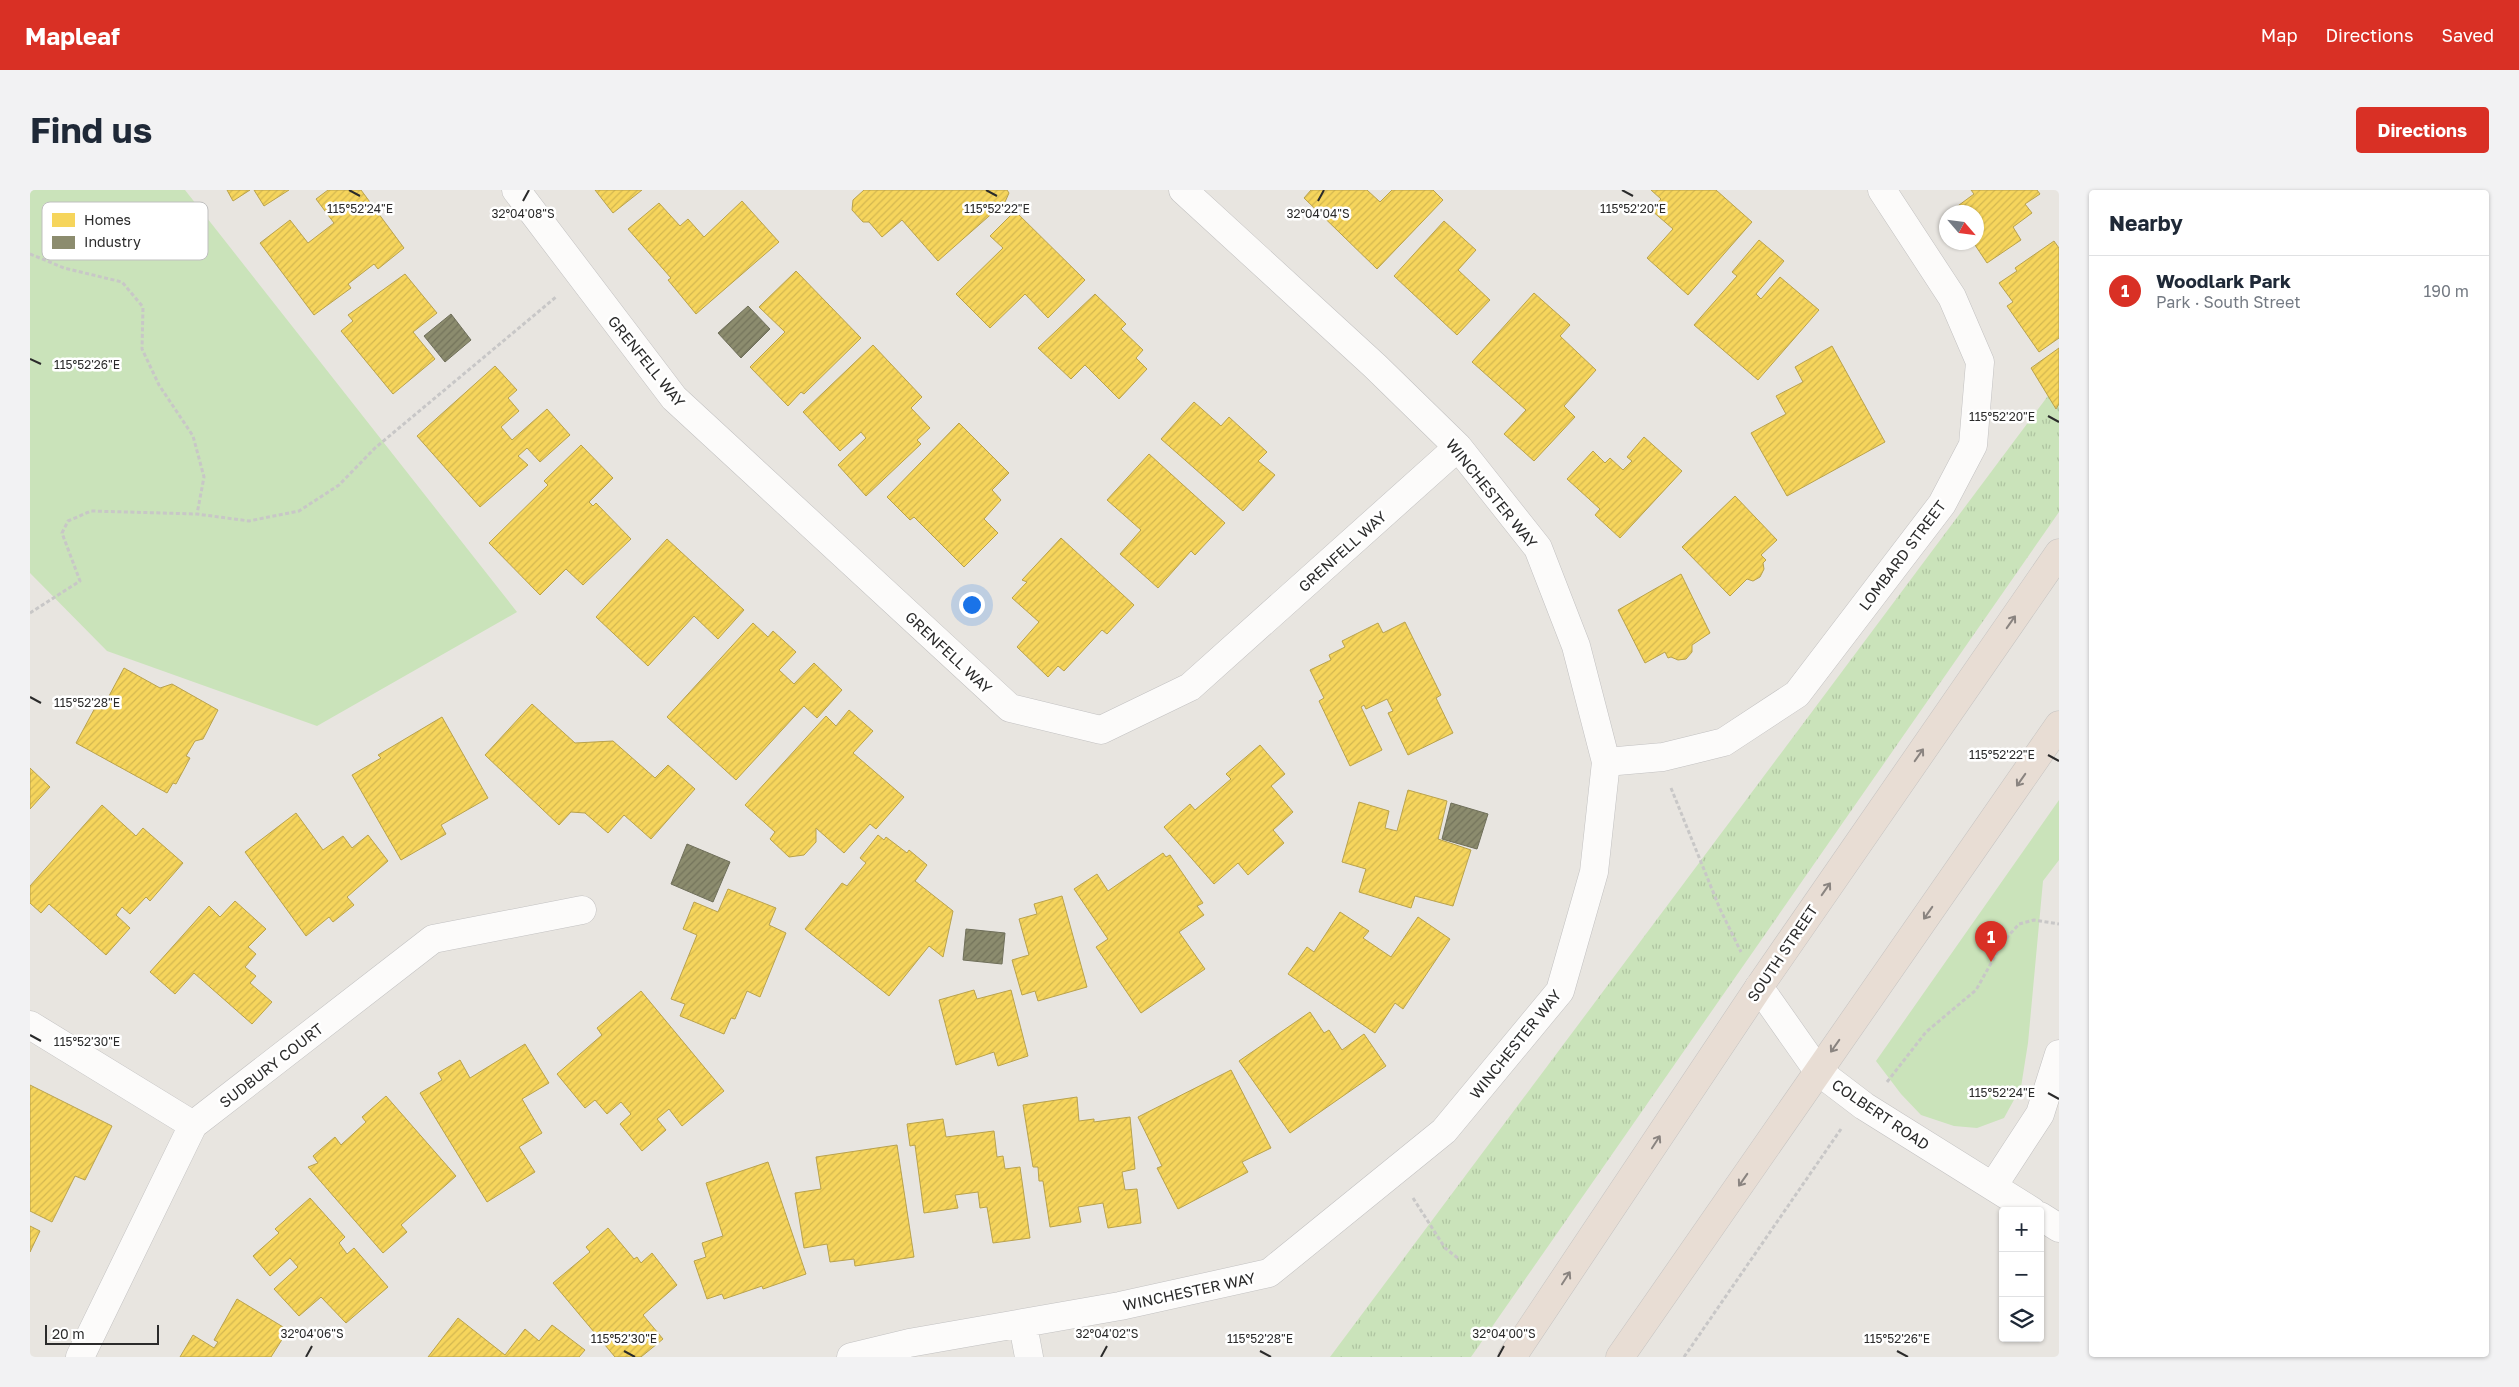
<!DOCTYPE html>
<html lang="en">
<head>
<meta charset="utf-8">
<style>
  body { margin:0; font-family:"Golos Text",sans-serif; background:#f2f2f3; color:#1f2937 }
  .controls { position:absolute; right:15px; bottom:15px; display:grid; overflow:hidden; border-radius:5px; box-shadow:0 1px 4px #0004 }
  .controls button { width:45px; height:45px; display:grid; place-items:center; padding:0; border:0; border-bottom:1px solid #e0e1e3; background:#fff; color:#1f2937; font:25px sans-serif }
  .compass { position:absolute; left:1909px; top:15px; width:45px; height:45px; border-radius:50%; background:#fff; box-shadow:0 1px 4px #0004; rotate:118deg }
  .scale { position:absolute; left:15px; bottom:12px; width:114px; box-sizing:border-box; padding-left:5px; border:2px solid #2b2b2b; border-top:0; font-size:14px; line-height:18px; white-space:nowrap; color:#2b2b2b; -webkit-text-stroke:4px #fff; paint-order:stroke }
  .you { position:absolute; left:941px; top:414px; width:18px; height:18px; margin:-12px; border:4px solid #fff; border-radius:50%; background:#1a73e8; box-shadow:0 0 0 8px #1a73e833 }
  .badge { display:grid; place-items:center; width:32px; height:32px; border-radius:50%; background:#d93025; color:#fff; font-size:16px; font-weight:700 }
  .pin { position:absolute; translate:-50% -41px; filter:drop-shadow(0 1px 2px #0008) }
  .pin::after { content:''; position:absolute; top:26px; width:18px; height:15px; background:inherit; clip-path:polygon(0 0,100% 0,50% 100%) }
  .list { margin:0; padding:0; list-style:none }
  h2 { display:flex; justify-content:space-between; align-items:center; height:65px; margin:0; padding:0 20px; font-size:21px }
  h2 small { font-size:16px; font-weight:400; color:#747a83 }
  .list li { display:grid; grid-template-columns:32px 1fr auto; gap:15px; align-items:center; box-sizing:border-box; height:70px; padding:0 20px; border-top:1px solid #e0e1e3 }
  .list b { display:block; font-size:19px; white-space:nowrap }
  .list p { margin:0; font-size:16px; white-space:nowrap; color:#747a83 }
  .list em { font-size:16px; font-style:normal; color:#747a83 }
  .icon { flex:none; width:28px; height:28px; fill:none; stroke:currentColor; stroke-width:2; stroke-linecap:round; stroke-linejoin:round }
  .map { position:relative; flex:none; width:2029px; height:1167px; overflow:hidden; border-radius:5px }
  header { display:flex; align-items:center; gap:30px; box-sizing:border-box; height:70px; padding:0 25px; background:#d93025; color:#fff }
  header strong { font-size:24px }
  nav { display:flex; gap:28px; margin-inline-start:auto; font-size:18px }
  .intro { display:flex; align-items:center; justify-content:space-between; box-sizing:border-box; height:120px; padding:0 30px }
  h1 { margin:0; font-size:35px }
  .button { padding:12px 22px; border-radius:5px; background:#d93025; color:#fff; font-size:18px; font-weight:700 }
  main { display:flex; gap:30px; padding:0 30px }
  aside { flex:1; background:#fff; border-radius:5px; box-shadow:0 1px 4px #0004 }
  .map>svg:first-child { display:block }
  .grass { fill:url(#grass-tufts) }
  .park { fill:#cae3ba }
  .homes { fill:url(#homes-hatch); stroke:#b9a24d }
  .industry { fill:url(#industry-hatch); stroke:#6f6f5a }
  .lines { fill:none; stroke-linecap:round; stroke-linejoin:round }
  .street-casing { stroke:#c2c1c1; stroke-width:29 }
  .highway-casing { stroke:#c5c3c1; stroke-width:29 }
  .path { stroke:#c8c7c7; stroke-width:3; stroke-dasharray:4 2.5; stroke-linecap:butt }
  .street { stroke:#fcfbfa; stroke-width:28 }
  .highway { stroke:#e8ddd4; stroke-width:28 }
  .oneway { stroke:#8a8480 }
  .ticks { fill:none; stroke:#2b2b2b; stroke-width:2 }
  .labels { text-anchor:middle; dominant-baseline:central; stroke-width:5; stroke-linejoin:round; paint-order:stroke }
  .street-label { font-size:15px; fill:#2b2b2b; stroke:#fff }
  .key { fill:#fff; stroke:#bfbfbf; stroke-width:1 }
  .key-label { font-size:14px; fill:#2b2b2b }
  .ticks-label { font-size:12px; text-anchor:middle; fill:#2b2b2b; stroke:#fff; stroke-width:5; stroke-linejoin:round; paint-order:stroke }
</style>
</head>
<body>
<header>
<strong>Mapleaf</strong>
<nav><a>Map</a><a>Directions</a><a>Saved</a></nav>
</header>
<div class="intro"><h1>Find us</h1><a class="button">Directions</a></div>
<main>
<div class="map">
<svg width="2029" height="1167" viewBox="0 0 2029 1167">
  <defs>
    <pattern id="grass-tufts" width="24" height="20" patternUnits="userSpaceOnUse" patternTransform="scale(1.25)"><rect width="24" height="20" fill="#cae3ba"/><path d="M3 7l-1-3M5 7V3M7 7l1-3M15 17l-1-3M17 17v-4M19 17l1-3" fill="none" stroke="#aec3a0"/></pattern>
    <pattern id="homes-hatch" width="6" height="6" patternUnits="userSpaceOnUse" patternTransform="scale(1.25)"><rect width="6" height="6" fill="#f6d55c"/><path d="M-1 1l2-2M0 6l6-6M5 7l2-2" fill="none" stroke="#d3b750"/></pattern>
    <pattern id="industry-hatch" width="6" height="6" patternUnits="userSpaceOnUse" patternTransform="scale(1.25)"><rect width="6" height="6" fill="#8c8c6e"/><path d="M-1 1l2-2M0 6l6-6M5 7l2-2" fill="none" stroke="#73735b"/></pattern>
  </defs>
  <rect width="100%" height="100%" fill="#e8e5e0"/>
  <path class="grass" d="M 2029,191 L 2029,322 L 1441,1167 L 1300,1167 Z"/>
  <path class="park" d="M 0,0 L 155,0 L 487,422 L 287,536 L 77,461 L 0,383 Z
    M 2029,610 L 2029,670 L 2013,691 L 1998,853 L 1991,897 L 1974,928 L 1947,938 L 1924,936 L 1891,925 L 1871,904 L 1846,871 Z"/>
  <path class="homes" d="M 197,0 L 220,0 L 203,11 Z
    M 224,0 L 259,0 L 234,16 Z
    M 298,0 L 331,0 L 374,58 L 348,79 L 344,74 L 318,94 L 321,98 L 284,125 L 230,53 L 260,30 L 278,53 L 304,33 L 286,9 Z
    M 565,0 L 612,0 L 583,23 Z
    M 834,0 L 977,0 L 979,3 L 975,12 L 908,71 L 872,30 L 852,47 L 839,32 L 833,32 L 822,20 L 823,10 Z
    M 1281,0 L 1337,0 L 1350,12 L 1362,0 L 1403,0 L 1413,10 L 1347,79 L 1274,8 Z
    M 1621,0 L 1686,0 L 1722,32 L 1658,105 L 1617,68 L 1643,39 L 1621,20 L 1631,9 Z
    M 1941,0 L 2007,0 L 2010,4 L 1995,14 L 2002,23 L 1983,37 L 1991,50 L 1957,73 L 1943,52 L 1946,52 L 1946,22 L 1921,21 L 1944,4 Z
    M 712,11 L 749,52 L 666,124 L 638,90 L 641,88 L 598,39 L 629,13 L 650,36 L 658,29 L 674,47 Z
    M 985,21 L 1055,90 L 1018,128 L 995,104 L 960,138 L 926,104 L 973,58 L 960,46 Z
    M 1414,31 L 1446,60 L 1428,80 L 1460,110 L 1427,145 L 1364,86 Z
    M 1729,50 L 1754,71 L 1726,104 L 1731,109 L 1750,87 L 1789,120 L 1728,190 L 1664,135 L 1707,86 L 1702,82 Z
    M 2024,51 L 2029,58 L 2029,148 L 2009,162 L 1977,116 L 1983,112 L 1969,93 L 1987,81 L 1985,78 Z
    M 766,81 L 831,148 L 774,204 L 771,202 L 758,216 L 720,177 L 755,142 L 729,117 Z
    M 375,84 L 407,123 L 383,142 L 405,169 L 363,204 L 311,141 L 323,131 L 318,125 Z
    M 1504,103 L 1540,135 L 1530,146 L 1566,180 L 1534,216 L 1545,227 L 1504,271 L 1474,244 L 1496,220 L 1442,172 Z
    M 1065,104 L 1096,134 L 1091,139 L 1113,160 L 1106,168 L 1117,179 L 1089,209 L 1055,175 L 1041,189 L 1008,158 Z
    M 843,155 L 892,207 L 881,218 L 900,238 L 887,250 L 891,254 L 836,306 L 808,275 L 836,248 L 831,242 L 810,261 L 773,222 Z
    M 1802,156 L 1855,252 L 1757,306 L 1721,243 L 1756,224 L 1746,206 L 1773,192 L 1765,177 Z
    M 2029,158 L 2029,214 L 2026,219 L 2001,178 Z
    M 465,176 L 487,200 L 478,208 L 489,221 L 471,237 L 482,250 L 517,219 L 540,245 L 510,272 L 497,258 L 488,266 L 498,275 L 450,317 L 387,246 Z
    M 1164,212 L 1191,236 L 1199,227 L 1237,262 L 1228,271 L 1245,285 L 1213,321 L 1131,249 Z
    M 929,233 L 979,283 L 962,300 L 971,310 L 954,329 L 968,343 L 934,377 L 884,327 L 880,330 L 857,307 Z
    M 1614,247 L 1652,281 L 1590,348 L 1565,325 L 1570,319 L 1537,289 L 1563,261 L 1575,273 L 1580,268 L 1593,280 L 1602,271 L 1597,267 Z
    M 551,255 L 583,288 L 559,312 L 563,316 L 566,313 L 601,349 L 553,395 L 536,379 L 510,405 L 459,353 L 518,295 L 514,291 Z
    M 1119,264 L 1195,333 L 1165,365 L 1161,361 L 1128,398 L 1090,364 L 1111,340 L 1077,310 Z
    M 1705,306 L 1747,350 L 1731,365 L 1736,370 L 1733,373 L 1734,379 L 1730,387 L 1723,391 L 1717,389 L 1700,406 L 1652,357 Z
    M 1031,348 L 1104,415 L 1077,444 L 1072,440 L 1034,481 L 1028,476 L 1018,487 L 987,457 L 1009,432 L 982,408 L 997,392 L 992,390 Z
    M 637,349 L 714,420 L 688,449 L 664,426 L 618,476 L 566,427 Z
    M 1651,384 L 1680,443 L 1662,455 L 1662,462 L 1656,469 L 1648,470 L 1641,467 L 1638,468 L 1635,462 L 1615,473 L 1588,420 Z
    M 1375,432 L 1411,505 L 1406,508 L 1423,543 L 1378,565 L 1358,523 L 1363,521 L 1357,509 L 1336,519 L 1334,515 L 1331,517 L 1352,560 L 1320,576 L 1289,511 L 1294,508 L 1280,480 L 1301,470 L 1299,465 L 1315,457 L 1312,451 L 1348,433 L 1353,443 Z
    M 723,433 L 738,447 L 743,441 L 766,462 L 749,480 L 764,494 L 784,473 L 812,500 L 787,528 L 774,516 L 706,590 L 637,527 Z
    M 94,478 L 130,498 L 142,494 L 188,520 L 173,549 L 165,551 L 156,566 L 160,568 L 146,594 L 143,593 L 137,603 L 46,553 L 66,516 L 72,519 Z
    M 502,514 L 545,553 L 583,551 L 625,588 L 638,575 L 665,599 L 621,649 L 594,625 L 578,643 L 555,623 L 541,622 L 529,635 L 455,565 Z
    M 819,520 L 843,541 L 823,563 L 874,607 L 846,639 L 840,634 L 814,663 L 786,638 L 786,652 L 774,665 L 759,667 L 740,649 L 745,642 L 715,615 L 796,526 L 806,536 Z
    M 412,527 L 458,608 L 411,635 L 416,644 L 371,670 L 322,585 L 351,568 L 348,565 Z
    M 1230,555 L 1255,584 L 1241,596 L 1263,622 L 1243,640 L 1254,653 L 1218,685 L 1208,673 L 1184,694 L 1134,637 L 1160,614 L 1165,620 L 1201,589 L 1196,584 Z
    M 0,578 L 20,597 L 0,619 Z
    M 1378,600 L 1417,611 L 1408,649 L 1441,660 L 1423,716 L 1385,706 L 1381,718 L 1329,702 L 1336,679 L 1312,672 L 1329,612 L 1359,621 L 1355,638 L 1367,641 Z
    M 72,615 L 106,646 L 113,638 L 153,673 L 120,711 L 116,707 L 100,724 L 92,717 L 86,725 L 100,738 L 76,765 L 19,714 L 11,723 L 0,713 L 0,696 Z
    M 266,623 L 293,660 L 313,646 L 322,658 L 338,645 L 358,671 L 317,707 L 324,715 L 303,732 L 299,727 L 276,746 L 215,662 Z
    M 848,645 L 854,650 L 856,647 L 877,663 L 879,660 L 897,675 L 885,691 L 923,721 L 913,767 L 899,756 L 859,806 L 775,739 L 812,693 L 817,696 L 836,673 L 830,668 Z
    M 1133,663 L 1136,667 L 1140,665 L 1173,713 L 1167,716 L 1174,725 L 1149,742 L 1175,779 L 1111,823 L 1066,757 L 1078,749 L 1044,699 L 1067,684 L 1078,701 Z
    M 698,699 L 746,718 L 739,735 L 756,743 L 730,807 L 717,801 L 705,829 L 701,828 L 694,844 L 650,826 L 655,814 L 641,809 L 667,745 L 653,739 L 664,712 L 688,722 Z
    M 1032,706 L 1057,797 L 1008,811 L 1005,801 L 992,805 L 982,770 L 999,765 L 989,729 L 1007,724 L 1004,714 Z
    M 205,711 L 236,739 L 218,757 L 226,764 L 215,777 L 226,786 L 220,793 L 242,812 L 222,834 L 164,783 L 145,804 L 120,782 L 179,716 L 190,727 Z
    M 1310,722 L 1339,741 L 1333,748 L 1361,767 L 1388,727 L 1420,749 L 1373,819 L 1365,813 L 1345,843 L 1258,784 L 1277,757 L 1284,762 Z
    M 944,800 L 947,809 L 981,800 L 998,866 L 968,876 L 964,862 L 926,875 L 909,810 Z
    M 611,801 L 694,901 L 652,936 L 639,919 L 627,929 L 636,940 L 612,961 L 590,934 L 601,924 L 591,912 L 577,924 L 565,910 L 555,918 L 527,884 L 572,845 L 567,838 Z
    M 1280,822 L 1294,843 L 1299,840 L 1312,860 L 1334,844 L 1356,876 L 1260,943 L 1209,871 Z
    M 495,854 L 519,893 L 492,909 L 512,943 L 489,957 L 505,982 L 457,1012 L 390,903 L 412,890 L 408,883 L 430,870 L 440,888 Z
    M 1201,880 L 1241,958 L 1212,972 L 1218,982 L 1148,1019 L 1127,978 L 1132,976 L 1108,927 Z
    M 0,895 L 82,936 L 55,990 L 45,986 L 22,1032 L 0,1021 Z
    M 356,906 L 426,986 L 371,1035 L 377,1042 L 353,1063 L 278,977 L 288,973 L 283,966 L 305,947 L 311,955 L 336,932 L 332,927 Z
    M 1047,907 L 1049,931 L 1064,929 L 1064,932 L 1100,927 L 1105,979 L 1092,982 L 1095,1000 L 1107,999 L 1111,1033 L 1078,1038 L 1073,1013 L 1048,1017 L 1051,1032 L 1020,1037 L 1013,991 L 1009,991 L 1008,977 L 1003,977 L 993,915 Z
    M 913,929 L 916,947 L 964,941 L 967,967 L 973,966 L 975,979 L 990,977 L 1000,1048 L 963,1053 L 957,1017 L 950,1018 L 948,1002 L 925,1005 L 928,1018 L 894,1023 L 885,955 L 880,956 L 877,934 Z
    M 867,955 L 884,1067 L 825,1076 L 824,1069 L 800,1072 L 797,1054 L 774,1058 L 765,1003 L 791,999 L 786,967 Z
    M 738,972 L 776,1084 L 733,1099 L 732,1096 L 694,1109 L 692,1104 L 677,1109 L 664,1071 L 676,1067 L 672,1053 L 693,1046 L 676,993 Z
    M 280,1008 L 315,1047 L 309,1053 L 317,1064 L 324,1058 L 358,1097 L 316,1133 L 291,1107 L 269,1126 L 244,1099 L 268,1077 L 260,1068 L 240,1086 L 223,1066 L 249,1043 L 245,1039 Z
    M 0,1036 L 10,1041 L 0,1062 Z
    M 578,1038 L 604,1069 L 607,1067 L 611,1073 L 622,1063 L 647,1095 L 613,1125 L 633,1149 L 611,1167 L 585,1167 L 523,1093 L 560,1062 L 556,1057 Z
    M 207,1109 L 258,1140 L 241,1167 L 150,1167 L 163,1145 L 184,1158 L 188,1152 L 184,1150 Z
    M 428,1128 L 475,1165 L 495,1139 L 509,1151 L 522,1135 L 555,1160 L 549,1167 L 398,1167 Z"/>
  <path class="industry" d="M 718,116 L 740,139 L 711,168 L 688,143 Z
    M 421,124 L 441,150 L 415,172 L 394,146 Z
    M 1421,613 L 1458,624 L 1447,659 L 1412,649 Z
    M 657,654 L 700,672 L 683,712 L 641,694 Z
    M 936,739 L 975,743 L 972,774 L 933,770 Z"/>
  <g class="lines">
    <defs>
      <path id="street" d="M 486,0 L 644,208 L 980,518 L 1071,540 L 1160,497 L 1428,257
        M 1576,572 L 1633,567 L 1694,552 L 1767,504 L 1912,314 L 1943,255 L 1950,172 L 1922,107 L 1852,0
        M 1729,797 L 1788,881 L 1834,916 L 2002,1021
        M 0,835 L 163,935
        M 1963,996 L 2010,924 L 2029,864
        M 2010,1026 L 2029,1038
        M 993,1135 L 999,1167
        M 50,1167 L 163,935 L 403,749 L 552,720
        M 821,1167 L 879,1153 L 1090,1116 L 1239,1083 L 1414,941 L 1530,801 L 1564,682 L 1576,572 L 1546,456 L 1508,358 L 1428,257 L 1345,176 L 1153,0"/>
      <path id="highway" d="M 1482,1167 L 1729,797 L 2029,363
        M 1590,1167 L 2029,535"/>
    </defs>
    <use href="#street" class="street-casing"/>
    <use href="#highway" class="highway-casing"/>
    <path class="path" d="M 0,64 L 34,78 L 92,92 L 113,117 L 112,159 L 129,195 L 163,246 L 174,287 L 167,324
      M 0,423 L 50,391 L 32,343 L 38,331 L 61,321 L 167,324 L 219,331 L 269,321 L 309,295 L 345,258 L 526,107
      M 1641,598 L 1690,719 L 1711,762
      M 1857,892 L 1896,842 L 1946,800 L 1973,752 L 1989,734 L 2004,730 L 2029,734
      M 1383,1008 L 1415,1058 L 1429,1069
      M 1654,1167 L 1811,939"/>
    <use href="#street" class="street"/>
    <use href="#highway" class="highway"/>
  </g>
  <defs><path id="oneway-shaft" d="M-6 0H5M1.5-3L5.5 0L1.5 3" fill="none" stroke-width="1.6" stroke-linecap="round" stroke-linejoin="round" transform="scale(1.25)"/></defs>
  <g class="oneway">
    <use href="#oneway-shaft" transform="translate(1981 432) rotate(-55)"/>
    <use href="#oneway-shaft" transform="translate(1889 565) rotate(-55)"/>
    <use href="#oneway-shaft" transform="translate(1991 590) rotate(125)"/>
    <use href="#oneway-shaft" transform="translate(1796 699) rotate(-55)"/>
    <use href="#oneway-shaft" transform="translate(1898 723) rotate(125)"/>
    <use href="#oneway-shaft" transform="translate(1805 856) rotate(125)"/>
    <use href="#oneway-shaft" transform="translate(1626 952) rotate(-57)"/>
    <use href="#oneway-shaft" transform="translate(1713 990) rotate(125)"/>
    <use href="#oneway-shaft" transform="translate(1536 1088) rotate(-57)"/>
  </g>
  <path class="ticks" d="M 319,0 L 330,6M 956,0 L 967,6M 1592,0 L 1603,6M 493,11 L 499,0M 1288,11 L 1294,0M 0,169 L 11,174M 2018,226 L 2029,232M 0,507 L 11,513M 2018,565 L 2029,571M 0,845 L 11,851M 2018,903 L 2029,909M 594,1161 L 605,1167M 1230,1161 L 1241,1167M 1867,1161 L 1878,1167M 276,1167 L 282,1156M 1071,1167 L 1077,1156M 1468,1167 L 1474,1156"/>
  <g class="labels">
    <g class="street-label">
      <text transform="translate(617 171) rotate(51)">GRENFELL WAY</text>
      <text transform="translate(1462 303) rotate(51)">WINCHESTER WAY</text>
      <text transform="translate(1312 361) rotate(-42)">GRENFELL WAY</text>
      <text transform="translate(1872 365) rotate(-53)">LOMBARD STREET</text>
      <text transform="translate(919 462) rotate(43)">GRENFELL WAY</text>
      <text transform="translate(1752 763) rotate(-56)">SOUTH STREET</text>
      <text transform="translate(1485 854) rotate(-51)">WINCHESTER WAY</text>
      <text transform="translate(241 875) rotate(-38)">SUDBURY COURT</text>
      <text transform="translate(1851 924) rotate(34)">COLBERT ROAD</text>
      <text transform="translate(1159 1101) rotate(-12)">WINCHESTER WAY</text>
    </g>
  </g>
  <rect x="12" y="12" width="166" height="58" rx="8" class="key"/>
  <rect x="22" y="23" width="23" height="14" fill="#f6d55c"/>
  <rect x="22" y="46" width="23" height="13" fill="#8c8c6e"/>
  <g class="key-label">
    <text x="54" y="35">Homes</text>
    <text x="54" y="57">Industry</text>
  </g>
  <g class="ticks-label">
    <text x="330" y="23">115°52'24"E</text>
    <text x="967" y="23">115°52'22"E</text>
    <text x="1603" y="23">115°52'20"E</text>
    <text x="493" y="28">32°04'08"S</text>
    <text x="1288" y="28">32°04'04"S</text>
    <text x="57" y="179">115°52'26"E</text>
    <text x="1972" y="231">115°52'20"E</text>
    <text x="57" y="517">115°52'28"E</text>
    <text x="1972" y="569">115°52'22"E</text>
    <text x="57" y="856">115°52'30"E</text>
    <text x="1972" y="907">115°52'24"E</text>
    <text x="282" y="1148">32°04'06"S</text>
    <text x="1077" y="1148">32°04'02"S</text>
    <text x="1474" y="1148">32°04'00"S</text>
    <text x="594" y="1153">115°52'30"E</text>
    <text x="1230" y="1153">115°52'28"E</text>
    <text x="1867" y="1153">115°52'26"E</text>
  </g>
</svg>
<div class="controls">
<button>+</button>
<button>−</button>
<button><svg class="icon" aria-label="layers" viewBox="0 0 24 24"><path d="M12 4l9 5-9 5-9-5zM3 14l9 5 9-5"/></svg></button>
</div>
<svg class="compass" viewBox="-18 -18 36 36"><path d="M0-13l5 13h-10z" fill="#e53935"/><path d="M0 13l5-13h-10z" fill="#747a83"/></svg>
<div class="scale">20 m</div>
<div class="you"></div>
<div class="pin badge" style="left:1961px;top:772px">1</div>
</div>
<aside>
<h2>Nearby<small></small></h2>
<ul class="list">
<li><span class="badge">1</span><div><b>Woodlark Park</b><p>Park · South Street</p></div><em>190 m</em></li>
</ul>
</aside>
</main>
</body>
</html>
